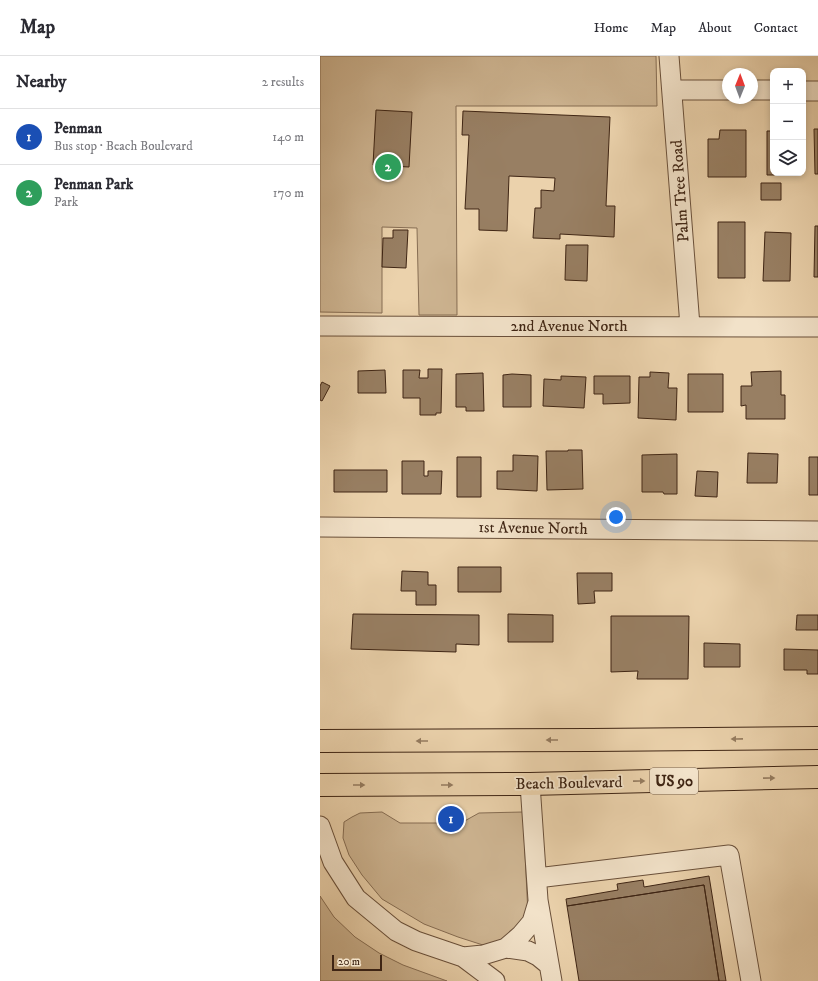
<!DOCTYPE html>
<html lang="en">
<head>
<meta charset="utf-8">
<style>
  body { margin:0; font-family:"IM FELL DW Pica",serif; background:#f2f2f3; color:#2b2b33 }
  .controls { position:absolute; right:12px; top:12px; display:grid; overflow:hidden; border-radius:8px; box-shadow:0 2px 6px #0003 }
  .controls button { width:36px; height:36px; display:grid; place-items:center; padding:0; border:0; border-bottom:1px solid #e1e1e2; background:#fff; color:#2b2b33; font:20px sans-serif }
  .compass { position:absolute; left:402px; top:12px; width:36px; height:36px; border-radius:50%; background:#fff; box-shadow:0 2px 6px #0003; rotate:1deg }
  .scale { position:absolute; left:12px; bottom:10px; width:50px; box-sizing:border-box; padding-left:4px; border:2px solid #3f2514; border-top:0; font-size:11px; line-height:14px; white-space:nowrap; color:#3f2514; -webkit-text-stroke:3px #f2e2c9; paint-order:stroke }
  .you { position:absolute; left:296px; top:461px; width:14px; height:14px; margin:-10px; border:3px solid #fff; border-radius:50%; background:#1a73e8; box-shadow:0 0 0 6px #1a73e833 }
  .badge { display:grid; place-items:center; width:26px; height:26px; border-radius:50%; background:#db2777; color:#fff; font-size:13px; font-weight:700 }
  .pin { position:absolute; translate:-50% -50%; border:2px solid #fff; box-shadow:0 1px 4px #0006 }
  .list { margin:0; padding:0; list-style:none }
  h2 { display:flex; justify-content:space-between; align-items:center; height:52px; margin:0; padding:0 16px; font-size:17px }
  h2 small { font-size:13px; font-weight:400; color:#7c7c81 }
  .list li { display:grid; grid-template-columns:26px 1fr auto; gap:12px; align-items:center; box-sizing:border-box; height:56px; padding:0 16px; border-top:1px solid #e1e1e2 }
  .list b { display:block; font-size:15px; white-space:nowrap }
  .list p { margin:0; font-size:13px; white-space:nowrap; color:#7c7c81 }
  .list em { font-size:13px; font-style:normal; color:#7c7c81 }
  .icon { flex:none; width:22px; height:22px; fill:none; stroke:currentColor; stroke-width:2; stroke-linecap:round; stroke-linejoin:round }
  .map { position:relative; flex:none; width:498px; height:925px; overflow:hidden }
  header { display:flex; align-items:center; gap:24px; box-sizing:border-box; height:56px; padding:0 20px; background:#fff; border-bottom:1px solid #e1e1e2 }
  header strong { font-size:19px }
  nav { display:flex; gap:22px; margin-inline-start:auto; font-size:14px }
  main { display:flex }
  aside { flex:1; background:#fff }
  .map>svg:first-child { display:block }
  .green { fill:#ceb592; stroke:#866d53 }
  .building { fill:#987f63; stroke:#3f2514 }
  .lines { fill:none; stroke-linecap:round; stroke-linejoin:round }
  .minor-casing { stroke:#6a503a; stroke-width:21 }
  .highway-casing { stroke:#3f2514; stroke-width:24 }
  .minor { stroke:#f2e2c9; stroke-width:19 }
  .highway { stroke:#ebd2ac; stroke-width:22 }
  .oneway { fill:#957c60 }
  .labels { text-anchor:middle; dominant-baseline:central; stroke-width:3.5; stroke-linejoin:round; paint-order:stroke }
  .shield { fill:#f2e2c9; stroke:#755e4a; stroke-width:1 }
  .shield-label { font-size:15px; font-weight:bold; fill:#3f2514 }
  .street-label { font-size:16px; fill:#3f2514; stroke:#f2e2c9 }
</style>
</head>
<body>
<header>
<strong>Map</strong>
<nav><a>Home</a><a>Map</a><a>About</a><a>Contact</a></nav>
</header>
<main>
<aside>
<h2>Nearby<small>2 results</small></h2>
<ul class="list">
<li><span class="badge" style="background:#1a4fb4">1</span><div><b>Penman</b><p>Bus stop · Beach Boulevard</p></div><em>140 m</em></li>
<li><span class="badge" style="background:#2e9e5b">2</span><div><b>Penman Park</b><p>Park</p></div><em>170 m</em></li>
</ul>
</aside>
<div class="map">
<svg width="498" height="925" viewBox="0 0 498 925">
  <rect width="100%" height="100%" fill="#ebd2ac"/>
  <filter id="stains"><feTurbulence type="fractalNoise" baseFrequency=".005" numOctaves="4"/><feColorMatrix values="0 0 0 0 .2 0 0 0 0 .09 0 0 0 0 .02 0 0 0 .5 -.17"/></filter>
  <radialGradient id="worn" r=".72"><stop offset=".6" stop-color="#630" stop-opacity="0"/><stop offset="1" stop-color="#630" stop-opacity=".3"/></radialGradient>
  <path class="green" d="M 0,0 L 336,0 L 337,50 L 136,50 L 137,259 L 99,259 L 97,172 L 62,171 L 62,257 L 0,256 Z
    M 62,756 L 80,767 L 141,767 L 159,757 L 203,756 L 208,859 L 195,875 L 178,887 L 166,890 L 138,881 L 104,868 L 62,843 L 42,819 L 29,799 L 23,782 L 24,766 L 32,761 L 40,757 Z
    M 0,840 L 14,861 L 35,881 L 59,897 L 83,909 L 127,925 L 0,925 Z"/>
  <path class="building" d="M 56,54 L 92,56 L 89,111 L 53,109 Z
    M 143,55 L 290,61 L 286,150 L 295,150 L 294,181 L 240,178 L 240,183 L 213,182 L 215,152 L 221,152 L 221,134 L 234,135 L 235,122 L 189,120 L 187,175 L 159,174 L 159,153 L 145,153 L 149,79 L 142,79 Z
    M 494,73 L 498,73 L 498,118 L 495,118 Z
    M 400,74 L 426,74 L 426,121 L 388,121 L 388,83 L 399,83 Z
    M 447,75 L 453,75 L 453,117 L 475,117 L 475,119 L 447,119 Z
    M 441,127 L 461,127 L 461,144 L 441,144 Z
    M 398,166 L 425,166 L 425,222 L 398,222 Z
    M 495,170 L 498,170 L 498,221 L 494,221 Z
    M 73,174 L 88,174 L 86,212 L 62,211 L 63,182 L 73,182 Z
    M 445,176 L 471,177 L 470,225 L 443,225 Z
    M 246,189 L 268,189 L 267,225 L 245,224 Z
    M 108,313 L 122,313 L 121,357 L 116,357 L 116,359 L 100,359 L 100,342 L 83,342 L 83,314 L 100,314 L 99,322 L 108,322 Z
    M 65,314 L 66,337 L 38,337 L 38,315 Z
    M 461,315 L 461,339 L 465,339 L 465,363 L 426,363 L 426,349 L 421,350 L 421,330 L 432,330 L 431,316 Z
    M 330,316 L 349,317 L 348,332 L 357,332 L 356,364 L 318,362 L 319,321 L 330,321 Z
    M 163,317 L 164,355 L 146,355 L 146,351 L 136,351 L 136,318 Z
    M 192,318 L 211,319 L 211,351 L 183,351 L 183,319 Z
    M 368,318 L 403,318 L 403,356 L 368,356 Z
    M 241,320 L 266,321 L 264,352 L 223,350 L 224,323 L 241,324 Z
    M 274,320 L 310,320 L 310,347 L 283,348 L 283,338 L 274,338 Z
    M 2,326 L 10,330 L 2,345 L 0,344 L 0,330 Z
    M 248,394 L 262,394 L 263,433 L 227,434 L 226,395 L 248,395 Z
    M 428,397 L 458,398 L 457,427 L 427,427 Z
    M 357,398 L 357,438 L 344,438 L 343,436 L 322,436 L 322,399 Z
    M 193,399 L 218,400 L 217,435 L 177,433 L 177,415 L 193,415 Z
    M 137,401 L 161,401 L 161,441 L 137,441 Z
    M 489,401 L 498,401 L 498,439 L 489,439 Z
    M 82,405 L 104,405 L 104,420 L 108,420 L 108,415 L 122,415 L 121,438 L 82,438 Z
    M 14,414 L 67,414 L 67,436 L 14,436 Z
    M 377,415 L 398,416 L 397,441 L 375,440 Z
    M 138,511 L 181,511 L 181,536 L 138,536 Z
    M 82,515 L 108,516 L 108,529 L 116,529 L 116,549 L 96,549 L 96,535 L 81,535 Z
    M 257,517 L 292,517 L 292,535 L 274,535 L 275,547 L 258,548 Z
    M 33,558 L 159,559 L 159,589 L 136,588 L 136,596 L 31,593 Z
    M 188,558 L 233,559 L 233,586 L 188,586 Z
    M 477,559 L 498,559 L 498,574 L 476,574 Z
    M 291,560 L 369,560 L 368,623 L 317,623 L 318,615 L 291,616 Z
    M 384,587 L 420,588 L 420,611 L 384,611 Z
    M 464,593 L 498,594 L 498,618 L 487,618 L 487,614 L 464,614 Z
    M 389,820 L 406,925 L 399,925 L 384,829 L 247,850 L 246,843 L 298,834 L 297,828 L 323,824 L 324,831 Z
    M 384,829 L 399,925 L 259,925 L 247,850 Z"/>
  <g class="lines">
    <defs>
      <path id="minor" d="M 349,0 L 370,270
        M 352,34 L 408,34
        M 432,34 L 453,34
        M 483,35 L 498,35
        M 0,270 C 166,271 332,270 498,271
        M 0,471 L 498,475
        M 210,728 L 218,844 L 232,925
        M 0,770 L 13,806 L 36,842 L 76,875 L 96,885 L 143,901 L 175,925
        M 217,822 L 409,799 L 431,925
        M 186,892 L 208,895 L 218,900 L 229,909
        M 143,901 L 163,899 L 186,892 L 201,879 L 212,866 L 218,846"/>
      <path id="highway" d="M 0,685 L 271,684 L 498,682
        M 0,729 L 210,728 L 498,721"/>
    </defs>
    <use href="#minor" class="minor-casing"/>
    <use href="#highway" class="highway-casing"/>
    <use href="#minor" class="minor"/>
    <use href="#highway" class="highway"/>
  </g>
  <defs><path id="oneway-solid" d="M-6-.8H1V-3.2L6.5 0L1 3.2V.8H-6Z"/></defs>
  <g class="oneway">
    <use href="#oneway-solid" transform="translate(417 683) rotate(179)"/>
    <use href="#oneway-solid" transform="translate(232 684) rotate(180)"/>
    <use href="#oneway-solid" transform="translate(102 685) rotate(180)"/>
    <use href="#oneway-solid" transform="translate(449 722) rotate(-1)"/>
    <use href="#oneway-solid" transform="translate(319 725) rotate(-1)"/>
    <use href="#oneway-solid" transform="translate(39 729)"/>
    <use href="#oneway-solid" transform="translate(127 729)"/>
  </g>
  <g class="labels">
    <rect class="shield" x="330" y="712" width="48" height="26" rx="3"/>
    <g class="shield-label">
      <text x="354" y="725">US 90</text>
    </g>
    <g class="street-label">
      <text transform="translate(360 135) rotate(-94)">Palm Tree Road</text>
      <text x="249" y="270">2nd Avenue North</text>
      <text transform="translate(213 472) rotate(1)">1st Avenue North</text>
      <text transform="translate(249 727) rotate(-1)">Beach Boulevard</text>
    </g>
  </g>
  <rect width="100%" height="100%" filter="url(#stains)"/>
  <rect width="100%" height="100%" fill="url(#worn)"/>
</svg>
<div class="controls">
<button>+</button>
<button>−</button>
<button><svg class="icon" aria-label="layers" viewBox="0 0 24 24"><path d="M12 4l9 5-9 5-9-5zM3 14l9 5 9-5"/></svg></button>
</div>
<svg class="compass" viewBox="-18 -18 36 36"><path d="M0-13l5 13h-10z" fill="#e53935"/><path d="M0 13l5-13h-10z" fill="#7c7c81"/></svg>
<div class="scale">20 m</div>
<div class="you"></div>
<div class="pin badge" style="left:131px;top:763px;background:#1a4fb4">1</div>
<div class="pin badge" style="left:68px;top:111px;background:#2e9e5b">2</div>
</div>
</main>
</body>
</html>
